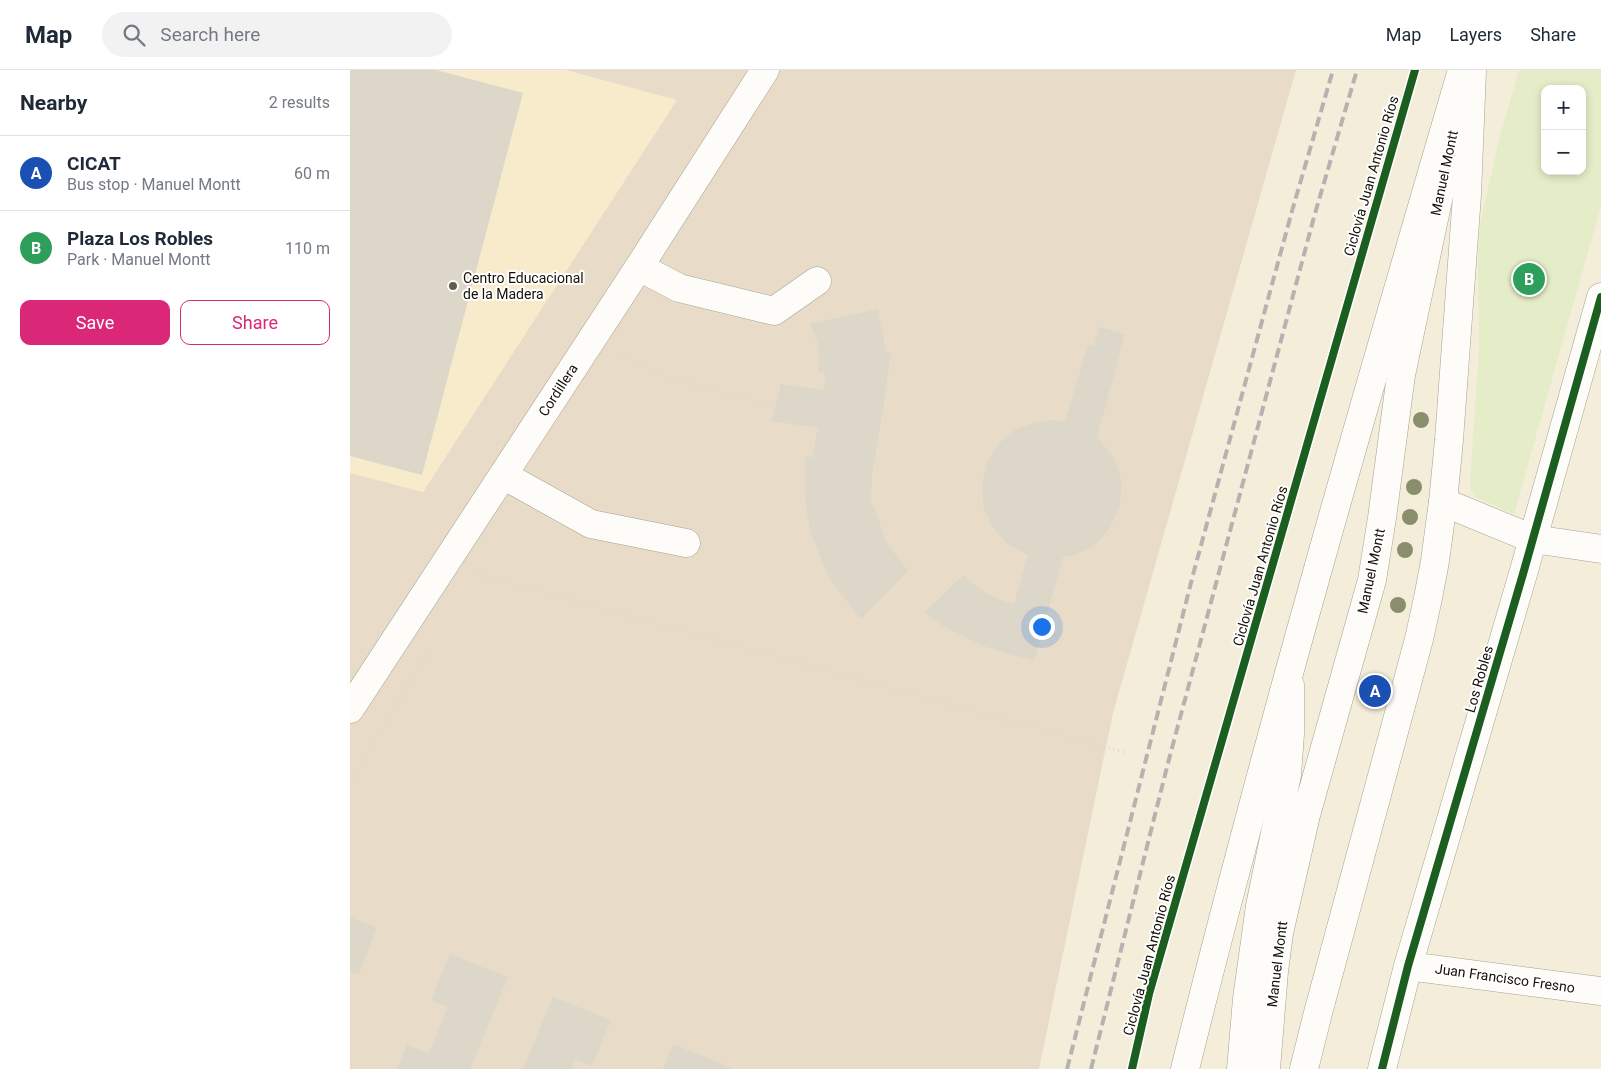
<!DOCTYPE html>
<html lang="en">
<head>
<meta charset="utf-8">
<style>
  body { margin:0; font-family:Roboto,sans-serif; background:#f2f2f3; color:#1f2937 }
  .controls { position:absolute; right:15px; top:15px; display:grid; overflow:hidden; border-radius:10px; box-shadow:0 2px 8px #0003 }
  .controls button { width:45px; height:45px; display:grid; place-items:center; padding:0; border:0; border-bottom:1px solid #e0e1e3; background:#fff; color:#1f2937; font:25px sans-serif }
  .you { position:absolute; left:691px; top:556px; width:18px; height:18px; margin:-12px; border:4px solid #fff; border-radius:50%; background:#1a73e8; box-shadow:0 0 0 8px #1a73e833 }
  .badge { display:grid; place-items:center; width:32px; height:32px; border-radius:50%; background:#db2777; color:#fff; font-size:16px; font-weight:700 }
  .pin { position:absolute; translate:-50% -50%; border:2px solid #fff; box-shadow:0 1px 5px #0006 }
  .list { margin:0; padding:0; list-style:none }
  h2 { display:flex; justify-content:space-between; align-items:center; height:65px; margin:0; padding:0 20px; font-size:21px }
  h2 small { font-size:16px; font-weight:400; color:#747a83 }
  .list li { display:grid; grid-template-columns:32px 1fr auto; gap:15px; align-items:center; box-sizing:border-box; height:75px; padding:0 20px; border-top:1px solid #e0e1e3 }
  .list b { display:block; font-size:19px; white-space:nowrap }
  .list p { margin:0; font-size:16px; white-space:nowrap; color:#747a83 }
  .list em { font-size:16px; font-style:normal; color:#747a83 }
  .actions { display:flex; gap:10px; padding:15px 20px }
  .actions a { flex:1; padding:11px 0; border:1px solid #db2777; border-radius:10px; text-align:center; font-size:18px; color:#db2777 }
  .actions .main { background:#db2777; color:#fff }
  .icon { flex:none; width:28px; height:28px; fill:none; stroke:currentColor; stroke-width:2; stroke-linecap:round; stroke-linejoin:round }
  .map { position:relative; flex:none; width:1251px; height:999px; overflow:hidden }
  header { display:flex; align-items:center; gap:30px; box-sizing:border-box; height:70px; padding:0 25px; background:#fff; border-bottom:1px solid #e0e1e3 }
  header strong { font-size:24px }
  nav { display:flex; gap:28px; margin-inline-start:auto; font-size:18px }
  .search { width:350px; height:45px; background:#f2f2f3; display:flex; align-items:center; gap:12px; box-sizing:border-box; padding:0 18px; border-radius:28px; color:#747a83; font-size:19px }
  main { display:flex }
  aside { flex:1; background:#fff }
  .map>svg:first-child { display:block }
  .industrial { fill:#e8dcc9 }
  .built { fill:#f7ebcc }
  .green { fill:#e4ecc8; fill-rule:evenodd }
  .building { fill:#dcd7c8 }
  .lines { fill:none; stroke-linecap:round; stroke-linejoin:round }
  .minor-casing { stroke:#a6a192; stroke-width:29 }
  .major-casing { stroke:#a6a192; stroke-width:29 }
  .path { stroke:#dad9d3; stroke-width:3; stroke-dasharray:1 4; stroke-linecap:butt }
  .minor { stroke:#fdfcf9; stroke-width:28 }
  .major { stroke:#fdfcf9; stroke-width:28 }
  .rail { stroke:#b5b3b0; stroke-width:4; stroke-dasharray:10 5; stroke-linecap:butt }
  .cycleway-casing { stroke:#fff; stroke-width:11 }
  .cycleway { stroke:#1b5e20; stroke-width:8 }
  .tree { fill:#898f6d }
  .poi-dot { fill:#635d50; stroke:#fff; stroke-width:2 }
  .labels { text-anchor:middle; dominant-baseline:central; stroke-width:4; stroke-linejoin:round; paint-order:stroke }
  .street-label { font-size:14px; fill:#151005; stroke:#fff }
  .poi-label { font-size:14px; fill:#151005; stroke:#fff; text-anchor:start }
</style>
</head>
<body>
<header>
<strong>Map</strong>
<div class="search"><svg class="icon" aria-label="search" viewBox="0 0 24 24"><circle cx="10" cy="10" r="6"/><path d="M15 15l6 6"/></svg>Search here</div>
<nav><a>Map</a><a>Layers</a><a>Share</a></nav>
</header>
<main>
<aside>
<h2>Nearby<small>2 results</small></h2>
<ul class="list">
<li><span class="badge" style="background:#1a4fb4">A</span><div><b>CICAT</b><p>Bus stop · Manuel Montt</p></div><em>60 m</em></li>
<li><span class="badge" style="background:#2e9e5b">B</span><div><b>Plaza Los Robles</b><p>Park · Manuel Montt</p></div><em>110 m</em></li>
</ul>
<div class="actions"><a class="main">Save</a><a>Share</a></div>
</aside>
<div class="map">
<svg width="1251" height="999" viewBox="0 0 1251 999">
  <rect width="100%" height="100%" fill="#f4edda"/>
  <path class="industrial" d="M 0,0 L 946,0 L 763,643 L 689,999 L 0,999 Z"/>
  <path class="built" d="M 0,0 L 216,0 L 327,30 L 73,422 L 0,403 Z"/>
  <path class="green" d="M 1169,0 L 1251,0 L 1251,136 L 1164,444 L 1126,427 L 1122,422 L 1120,414 L 1129,279 L 1128,189 L 1130,155 L 1149,70 ZM 1195,19 L 1232,19 L 1232,101 L 1195,101 Z"/>
  <path class="building" d="M 0,0 L 86,0 L 173,23 L 72,405 L 0,386 Z
    M 528,239 L 536,283 L 541,283 L 533,338 L 522,405 L 521,429 L 536,472 L 558,501 L 511,549 L 480,510 L 461,464 L 456,438 L 455,387 L 462,387 L 468,358 L 422,351 L 431,314 L 474,320 L 475,303 L 468,302 L 469,285 L 467,271 L 460,254 Z
    M 749,257 L 775,264 L 747,367 L 765,389 L 772,412 L 770,435 L 760,458 L 744,476 L 723,486 L 713,487 L 684,591 L 633,576 L 593,556 L 574,543 L 613,505 L 634,522 L 650,530 L 664,534 L 678,485 L 656,473 L 642,456 L 633,436 L 632,415 L 637,393 L 648,374 L 665,360 L 685,352 L 707,350 L 715,352 L 738,274 L 744,276 Z
    M 0,847 L 27,858 L 9,904 L 0,901 Z
    M 100,884 L 158,907 L 120,999 L 47,999 L 57,975 L 79,984 L 98,937 L 81,930 Z
    M 203,927 L 261,950 L 242,996 L 225,989 L 221,999 L 173,999 Z
    M 323,974 L 380,997 L 380,999 L 313,999 Z"/>
  <g class="lines">
    <defs>
      <path id="minor" d="M 289,197 L 329,218 L 424,241 L 467,211
        M 153,405 L 241,454 L 336,473
        M 1093,432 L 1183,469 L 1251,479
        M 0,639 L 289,197 L 415,0
        M 1058,896 L 1251,921
        M 891,999 L 897,929 L 910,836 L 937,705 L 940,664 L 940,615
        M 916,999 L 924,901 L 929,863 L 956,745 L 1022,510 L 1032,448 L 1051,305 L 1095,97
        M 1032,999 L 1058,896 L 1173,504 L 1251,227"/>
      <path id="major" d="M 835,999 C 918,664 1015,331 1112,0
        M 954,999 L 968,943 L 1069,569 L 1078,528 L 1085,491 L 1093,432 L 1099,370 L 1117,125 L 1122,1"/>
    </defs>
    <use href="#minor" class="minor-casing"/>
    <use href="#major" class="major-casing"/>
    <path class="path" d="M 270,285 L 316,306 L 426,338
      M 127,504 L 777,683
      M 0,712 L 83,576"/>
    <use href="#minor" class="minor"/>
    <use href="#major" class="major"/>
    <path class="rail" d="M 717,999 L 844,501 L 942,141 L 983,0
      M 741,999 L 818,693 L 964,147 L 1007,0"/>
    <defs>
      <path id="cycleway" d="M 782,999 L 799,924 L 1065,0
        M 1032,999 L 1058,896 L 1173,504 L 1251,227"/>
    </defs>
    <use href="#cycleway" class="cycleway-casing"/>
    <use href="#cycleway" class="cycleway"/>
  </g>
  <g class="tree">
    <circle cx="1071" cy="350" r="8"/>
    <circle cx="1064" cy="417" r="8"/>
    <circle cx="1060" cy="447" r="8"/>
    <circle cx="1055" cy="480" r="8"/>
    <circle cx="1048" cy="535" r="8"/>
  </g>
  <circle class="poi-dot" cx="103" cy="216" r="5"/>
  <g class="labels">
    <g class="street-label">
      <text transform="translate(1094 103) rotate(-78)">Manuel Montt</text>
      <text transform="translate(1021 106) rotate(-74)">Ciclovía Juan Antonio Ríos</text>
      <text transform="translate(208 320) rotate(-57)">Cordillera</text>
      <text transform="translate(910 496) rotate(-74)">Ciclovía Juan Antonio Ríos</text>
      <text transform="translate(1021 501) rotate(-78)">Manuel Montt</text>
      <text transform="translate(1129 609) rotate(-74)">Los Robles</text>
      <text transform="translate(799 885) rotate(-75)">Ciclovía Juan Antonio Ríos</text>
      <text transform="translate(927 894) rotate(-83)">Manuel Montt</text>
      <text transform="translate(1155 908) rotate(8)">Juan Francisco Fresno</text>
    </g>
    <g class="poi-label">
      <text x="113" y="208">Centro Educacional<tspan x="113" dy="16">de la Madera</tspan></text>
    </g>
  </g>
</svg>
<div class="controls">
<button>+</button>
<button>−</button>
</div>
<div class="you"></div>
<div class="pin badge" style="left:1025px;top:621px;background:#1a4fb4">A</div>
<div class="pin badge" style="left:1179px;top:209px;background:#2e9e5b">B</div>
</div>
</main>
</body>
</html>
